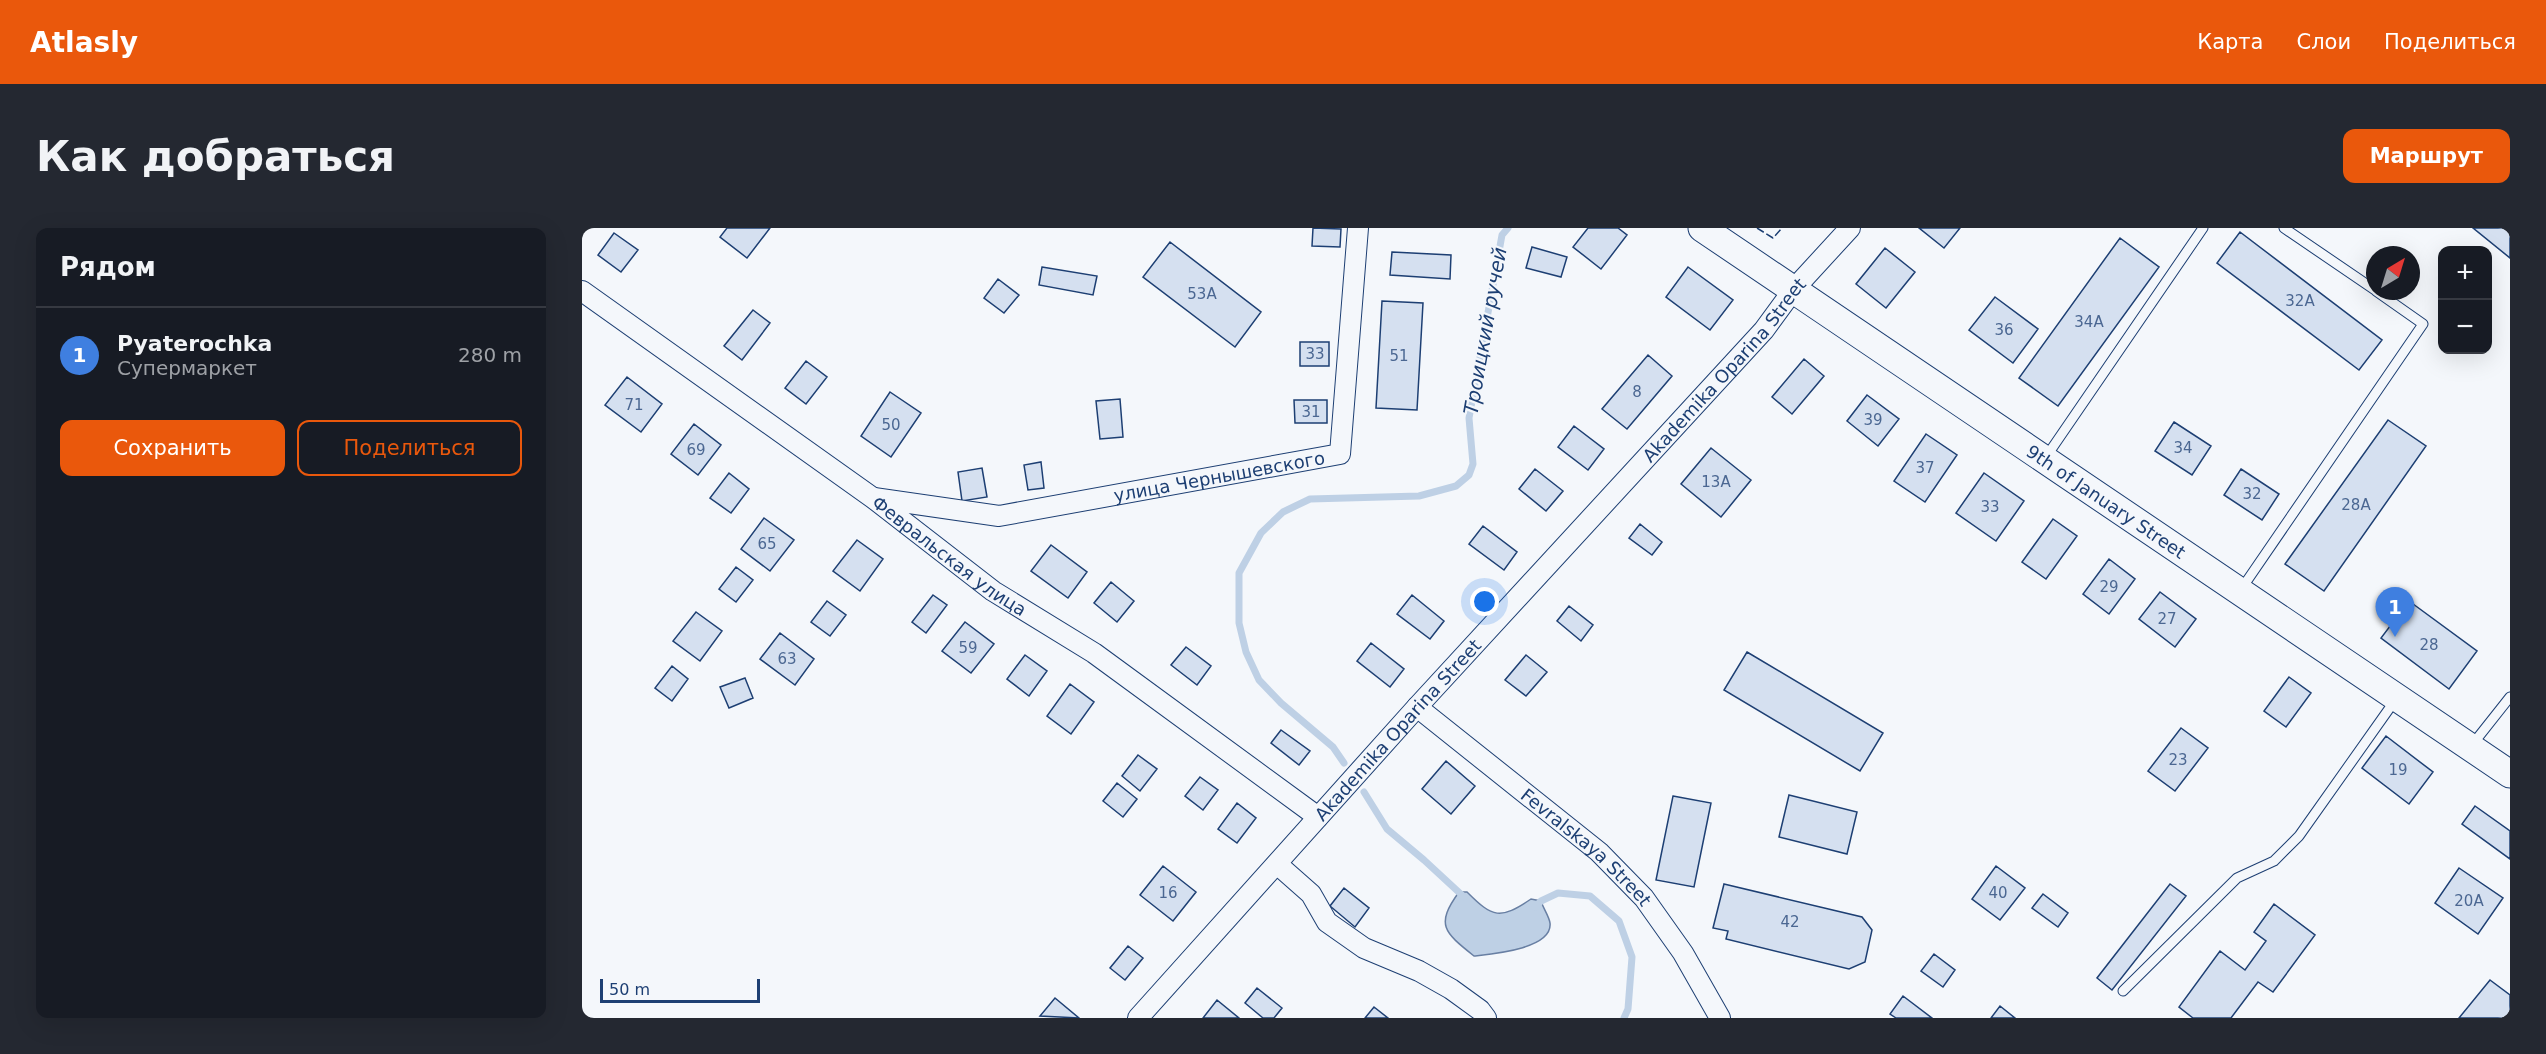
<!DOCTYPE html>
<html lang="ru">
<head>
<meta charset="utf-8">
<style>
  body { margin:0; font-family:"DejaVu Sans",sans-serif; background:#242831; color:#f1f3f6 }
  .controls { position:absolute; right:18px; top:18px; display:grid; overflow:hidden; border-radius:12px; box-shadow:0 6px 24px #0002 }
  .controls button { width:54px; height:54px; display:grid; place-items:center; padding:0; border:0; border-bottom:2px solid #363941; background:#171b24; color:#f1f3f6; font:30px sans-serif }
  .compass { position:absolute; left:1784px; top:18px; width:54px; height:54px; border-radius:50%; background:#171b24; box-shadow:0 6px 24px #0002; rotate:38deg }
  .scale { position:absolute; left:18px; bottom:15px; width:160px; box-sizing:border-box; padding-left:6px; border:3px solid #1d3f73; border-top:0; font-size:16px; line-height:21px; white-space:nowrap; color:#1d3f73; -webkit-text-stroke:4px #f4f7fb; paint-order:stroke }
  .you { position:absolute; left:903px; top:374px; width:21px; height:21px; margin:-15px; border:4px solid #fff; border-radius:50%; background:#1a73e8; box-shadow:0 0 0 9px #1a73e833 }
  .badge { display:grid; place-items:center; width:39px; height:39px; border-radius:50%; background:#ea580c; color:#fff; font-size:20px; font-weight:700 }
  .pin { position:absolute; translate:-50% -50px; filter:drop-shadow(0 2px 3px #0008) }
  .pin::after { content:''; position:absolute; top:32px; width:21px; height:18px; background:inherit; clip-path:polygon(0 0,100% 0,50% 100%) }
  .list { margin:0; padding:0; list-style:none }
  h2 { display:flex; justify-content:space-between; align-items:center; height:78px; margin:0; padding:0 24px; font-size:26px }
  h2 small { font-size:20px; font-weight:400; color:#9ea1a6 }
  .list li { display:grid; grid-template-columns:39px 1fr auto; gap:18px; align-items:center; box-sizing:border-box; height:96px; padding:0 24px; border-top:2px solid #363941 }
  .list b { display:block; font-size:22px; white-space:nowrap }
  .list p { margin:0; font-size:20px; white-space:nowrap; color:#9ea1a6 }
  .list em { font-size:20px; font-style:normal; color:#9ea1a6 }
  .actions { display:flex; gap:12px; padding:18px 24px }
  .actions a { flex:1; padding:14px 0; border:2px solid #ea580c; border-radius:12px; text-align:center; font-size:21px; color:#ea580c }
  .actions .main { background:#ea580c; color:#fff }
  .map { position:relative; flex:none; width:1928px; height:790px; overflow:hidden; border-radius:12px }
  header { display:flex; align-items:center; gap:36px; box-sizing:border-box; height:84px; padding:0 30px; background:#ea580c; color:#fff }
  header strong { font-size:28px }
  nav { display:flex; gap:33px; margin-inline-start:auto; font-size:21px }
  .intro { display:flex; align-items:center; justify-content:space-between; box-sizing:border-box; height:144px; padding:0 36px }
  h1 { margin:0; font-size:42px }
  .button { padding:15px 27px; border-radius:12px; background:#ea580c; color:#fff; font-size:21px; font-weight:700 }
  main { display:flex; gap:36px; padding:0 36px }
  aside { flex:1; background:#171b24; border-radius:12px; box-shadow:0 6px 24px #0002 }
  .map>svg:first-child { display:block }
  .water { fill:#bed0e5; stroke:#687fa3; stroke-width:1.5 }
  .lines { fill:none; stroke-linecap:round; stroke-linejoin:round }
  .stream { stroke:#bed0e5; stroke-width:7 }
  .building { fill:#d5e0f0; stroke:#1d3f73; stroke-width:1.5 }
  .service-casing { stroke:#1d3f73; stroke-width:11 }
  .minor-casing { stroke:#1d3f73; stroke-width:22 }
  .secondary-casing { stroke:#1d3f73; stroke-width:29 }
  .service { stroke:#f4f7fb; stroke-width:9 }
  .minor { stroke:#f4f7fb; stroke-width:20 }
  .secondary { stroke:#f4f7fb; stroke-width:27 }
  .fence { stroke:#1d3f73; stroke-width:1.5; stroke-dasharray:8 3; stroke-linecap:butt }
  .labels { text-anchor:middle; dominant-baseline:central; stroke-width:4.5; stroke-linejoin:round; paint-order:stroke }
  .number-label { font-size:15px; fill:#4b6792 }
  .street-label { font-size:18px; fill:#1d3f73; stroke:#f4f7fb }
  .water-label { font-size:20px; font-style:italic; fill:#1d3f73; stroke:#f4f7fb }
</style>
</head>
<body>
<header>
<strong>Atlasly</strong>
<nav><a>Карта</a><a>Слои</a><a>Поделиться</a></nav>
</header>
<div class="intro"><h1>Как добраться</h1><a class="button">Маршрут</a></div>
<main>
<aside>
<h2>Рядом<small></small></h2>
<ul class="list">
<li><span class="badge" style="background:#3f7fe0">1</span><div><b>Pyaterochka</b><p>Супермаркет</p></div><em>280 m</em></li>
</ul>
<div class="actions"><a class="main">Сохранить</a><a>Поделиться</a></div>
</aside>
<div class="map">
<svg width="1928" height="790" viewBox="0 0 1928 790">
  <rect width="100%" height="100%" fill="#f4f7fb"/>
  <path class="water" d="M 877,664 L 885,664 C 911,690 918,692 949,671 L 959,673 C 961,680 967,688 968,695 C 971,721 910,726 892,728 C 862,704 853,697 877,664 Z"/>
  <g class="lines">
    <path class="stream" d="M 762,535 L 751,519 L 699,475 L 677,452 L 664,424 L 657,395 L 657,345 L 679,305 L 701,284 L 728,271 L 837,268 L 874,258 L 887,247 L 891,236 L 887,190 L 920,7 L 926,0
      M 782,564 L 805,601 L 842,632 L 882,669
      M 953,679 L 959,673 L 976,665 L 1008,668 L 1037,693 L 1050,729 L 1046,781 L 1042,790"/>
  </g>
  <path class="building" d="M 145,0 L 188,0 L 165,30 L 138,9 Z
    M 731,0 L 759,1 L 758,19 L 730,18 Z
    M 1006,0 L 1036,0 L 1045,7 L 1019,41 L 991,19 Z
    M 1337,0 L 1378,0 L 1362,20 Z
    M 1891,0 L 1928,0 L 1928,30 Z
    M 1658,4 L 1800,112 L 1777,142 L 1635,35 Z
    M 32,5 L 56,22 L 39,44 L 16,27 Z
    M 1538,10 L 1577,39 L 1476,178 L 1437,150 Z
    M 588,14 L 679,84 L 653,119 L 561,49 Z
    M 950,19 L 985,29 L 979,49 L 944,40 Z
    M 1303,20 L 1333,44 L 1304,80 L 1274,56 Z
    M 810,24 L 869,27 L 868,51 L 808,47 Z
    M 460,39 L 515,48 L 511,67 L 457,57 Z
    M 1106,39 L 1151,72 L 1128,102 L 1084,69 Z
    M 416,51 L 437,67 L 422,85 L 402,70 Z
    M 1413,69 L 1456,101 L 1431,135 L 1387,102 Z
    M 800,73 L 841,75 L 835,182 L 794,180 Z
    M 171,82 L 188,95 L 160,132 L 142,118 Z
    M 718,114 L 747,114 L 747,138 L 718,138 Z
    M 1066,127 L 1090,148 L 1045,201 L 1020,181 Z
    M 1222,131 L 1242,148 L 1210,186 L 1190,169 Z
    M 224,133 L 245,149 L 224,176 L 203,160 Z
    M 45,149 L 80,176 L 59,204 L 23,177 Z
    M 308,164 L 339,185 L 309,229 L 279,208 Z
    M 1285,167 L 1317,191 L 1296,218 L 1265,193 Z
    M 538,171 L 541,209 L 518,211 L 514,173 Z
    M 712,172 L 745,172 L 745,195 L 713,195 Z
    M 1806,192 L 1844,218 L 1742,363 L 1703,336 Z
    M 1592,194 L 1629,218 L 1610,247 L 1573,223 Z
    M 112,196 L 139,217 L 116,247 L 89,226 Z
    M 992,198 L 1022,221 L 1006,242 L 976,219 Z
    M 1344,206 L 1375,227 L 1343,274 L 1312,253 Z
    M 1129,220 L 1169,252 L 1139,289 L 1099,256 Z
    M 459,234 L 462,260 L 446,262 L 442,237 Z
    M 400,240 L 405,269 L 380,273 L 376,244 Z
    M 953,241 L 981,263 L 964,283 L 937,261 Z
    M 1659,241 L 1697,266 L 1680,292 L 1642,267 Z
    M 147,245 L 167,261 L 149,285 L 128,270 Z
    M 1402,245 L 1442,273 L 1414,313 L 1374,285 Z
    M 182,290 L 212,312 L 188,343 L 159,321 Z
    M 1471,291 L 1495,308 L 1464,351 L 1440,334 Z
    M 1058,296 L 1080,314 L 1070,327 L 1047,310 Z
    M 901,298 L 935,324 L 922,342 L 887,316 Z
    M 275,312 L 301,331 L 278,363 L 251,343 Z
    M 469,317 L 505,344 L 486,370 L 449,343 Z
    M 1527,331 L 1553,351 L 1527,386 L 1501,366 Z
    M 154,339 L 171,352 L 154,374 L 137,361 Z
    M 529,354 L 552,373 L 535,394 L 512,375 Z
    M 1578,364 L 1614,391 L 1593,419 L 1557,391 Z
    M 351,367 L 365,377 L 344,405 L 330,394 Z
    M 830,367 L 862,393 L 848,411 L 815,386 Z
    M 245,373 L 264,387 L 248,408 L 229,394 Z
    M 1827,373 L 1895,423 L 1867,461 L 1799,410 Z
    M 987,378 L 1011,397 L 999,413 L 975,393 Z
    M 114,384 L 140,403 L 118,433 L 91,413 Z
    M 383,394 L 412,416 L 389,445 L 360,423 Z
    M 198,405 L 232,431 L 213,457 L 178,431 Z
    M 789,415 L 822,441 L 808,459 L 775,433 Z
    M 604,419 L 629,438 L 615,457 L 589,437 Z
    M 1165,424 L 1301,505 L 1278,543 L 1142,462 Z
    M 443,427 L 465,443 L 447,468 L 425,451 Z
    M 944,427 L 965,444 L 944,468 L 923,452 Z
    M 90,438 L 106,451 L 90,473 L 73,460 Z
    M 1707,449 L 1729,465 L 1704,499 L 1682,483 Z
    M 163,450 L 171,470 L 147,480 L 138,459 Z
    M 488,456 L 512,474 L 489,506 L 465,488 Z
    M 1599,500 L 1626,520 L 1593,563 L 1566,543 Z
    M 699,502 L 728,523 L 717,537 L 689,515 Z
    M 1804,508 L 1851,544 L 1827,576 L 1780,540 Z
    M 556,527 L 575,541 L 558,563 L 540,548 Z
    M 864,533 L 893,558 L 869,586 L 840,561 Z
    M 618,549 L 636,562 L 621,582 L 603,568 Z
    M 535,555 L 555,571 L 541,589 L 521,573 Z
    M 1207,567 L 1275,584 L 1265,626 L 1197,609 Z
    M 1091,568 L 1129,575 L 1112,659 L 1074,652 Z
    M 655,575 L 674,590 L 655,615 L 636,601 Z
    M 1893,578 L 1928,603 L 1928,631 L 1880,596 Z
    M 581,638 L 614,664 L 591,693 L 558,667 Z
    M 1414,638 L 1443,660 L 1418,692 L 1390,671 Z
    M 1877,640 L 1921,670 L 1896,706 L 1853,675 Z
    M 1142,656 L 1280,689 L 1290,702 L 1283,734 L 1267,741 L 1144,711 L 1146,703 L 1131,700 Z
    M 1588,656 L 1604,668 L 1530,762 L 1515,750 Z
    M 762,660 L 787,680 L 773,699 L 748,678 Z
    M 1461,666 L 1486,685 L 1476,699 L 1450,680 Z
    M 1692,676 L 1733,707 L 1691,764 L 1676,754 L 1649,790 L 1611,790 L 1597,779 L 1638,723 L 1663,742 L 1684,713 L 1672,704 Z
    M 546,718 L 561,730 L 543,752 L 528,740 Z
    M 1352,726 L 1373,742 L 1361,759 L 1339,743 Z
    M 1908,752 L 1928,767 L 1928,790 L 1877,790 Z
    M 675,760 L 700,780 L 692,790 L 681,790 L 663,775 Z
    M 1321,768 L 1350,790 L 1314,790 L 1308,786 Z
    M 473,770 L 497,790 L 458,788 Z
    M 635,772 L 657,790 L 621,790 Z
    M 1418,778 L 1433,790 L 1409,790 Z
    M 792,779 L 806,790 L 783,790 Z"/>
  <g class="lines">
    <defs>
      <path id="service" d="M 1702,0 L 1793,62
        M 1464,229 L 1621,0
        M 1660,360 L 1841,96 L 1794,63
        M 1890,517 L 1928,469
        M 1541,763 L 1655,650 L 1692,633 L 1717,608 L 1814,471"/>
      <g id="minor">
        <path id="s1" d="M 0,63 L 291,270 L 411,363 L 512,425 L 736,589"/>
        <path id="s2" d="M 292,270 L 417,288 L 758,226 L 776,0"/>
        <path id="s3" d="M 835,479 L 1017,624 L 1062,670 L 1101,725 L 1138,790"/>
        <path d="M 695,636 L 729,666 L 745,694 L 782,720 L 837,743 L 869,761 L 898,782 L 904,790"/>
        <path id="s4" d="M 556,790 L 835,479 L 1182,102 L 1212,61 L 1268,0"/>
      </g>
      <g id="secondary">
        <path id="s5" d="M 1120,0 L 1928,546"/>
      </g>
    </defs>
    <use href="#service" class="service-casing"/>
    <use href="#minor" class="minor-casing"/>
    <use href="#secondary" class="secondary-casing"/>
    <use href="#service" class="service"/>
    <use href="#minor" class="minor"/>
    <use href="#secondary" class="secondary"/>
    <path class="fence" d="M 1175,0 L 1191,10 L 1200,0"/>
  </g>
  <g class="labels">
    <g class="number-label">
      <text x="620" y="66">53А</text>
      <text x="1718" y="73">32А</text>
      <text x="1507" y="94">34А</text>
      <text x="1422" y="102">36</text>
      <text x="733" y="126">33</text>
      <text x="817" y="128">51</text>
      <text x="1055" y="164">8</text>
      <text x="52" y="177">71</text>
      <text x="729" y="184">31</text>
      <text x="1291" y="192">39</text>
      <text x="309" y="197">50</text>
      <text x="1601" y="220">34</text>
      <text x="114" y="222">69</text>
      <text x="1343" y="240">37</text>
      <text x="1134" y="254">13А</text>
      <text x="1670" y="266">32</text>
      <text x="1774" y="277">28А</text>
      <text x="1408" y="279">33</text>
      <text x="185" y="316">65</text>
      <text x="1527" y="359">29</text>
      <text x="1585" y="391">27</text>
      <text x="1847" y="417">28</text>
      <text x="386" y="420">59</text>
      <text x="205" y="431">63</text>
      <text x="1596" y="532">23</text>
      <text x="1816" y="542">19</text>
      <text x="586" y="665">16</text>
      <text x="1416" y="665">40</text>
      <text x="1887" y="673">20А</text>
      <text x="1208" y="694">42</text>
    </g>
    <g class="street-label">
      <text stroke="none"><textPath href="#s4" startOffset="874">Akademika Oparina Street</textPath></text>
      <text stroke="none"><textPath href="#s2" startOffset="350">улица Чернышевского</textPath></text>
      <text stroke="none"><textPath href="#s5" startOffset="488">9th of January Street</textPath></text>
      <text stroke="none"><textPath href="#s1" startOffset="453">Февральская улица</textPath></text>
      <text stroke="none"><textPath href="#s4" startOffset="388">Akademika Oparina Street</textPath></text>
      <text stroke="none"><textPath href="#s3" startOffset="220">Fevralskaya Street</textPath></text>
    </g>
    <g class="water-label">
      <text transform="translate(903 103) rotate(-80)">Троицкий ручей</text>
    </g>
  </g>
</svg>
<div class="controls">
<button>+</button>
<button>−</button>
</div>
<svg class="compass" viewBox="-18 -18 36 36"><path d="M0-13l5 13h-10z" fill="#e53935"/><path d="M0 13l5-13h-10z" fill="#9ea1a6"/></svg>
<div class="scale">50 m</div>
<div class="you"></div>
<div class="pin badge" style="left:1813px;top:409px;background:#3f7fe0">1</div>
</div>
</main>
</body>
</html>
